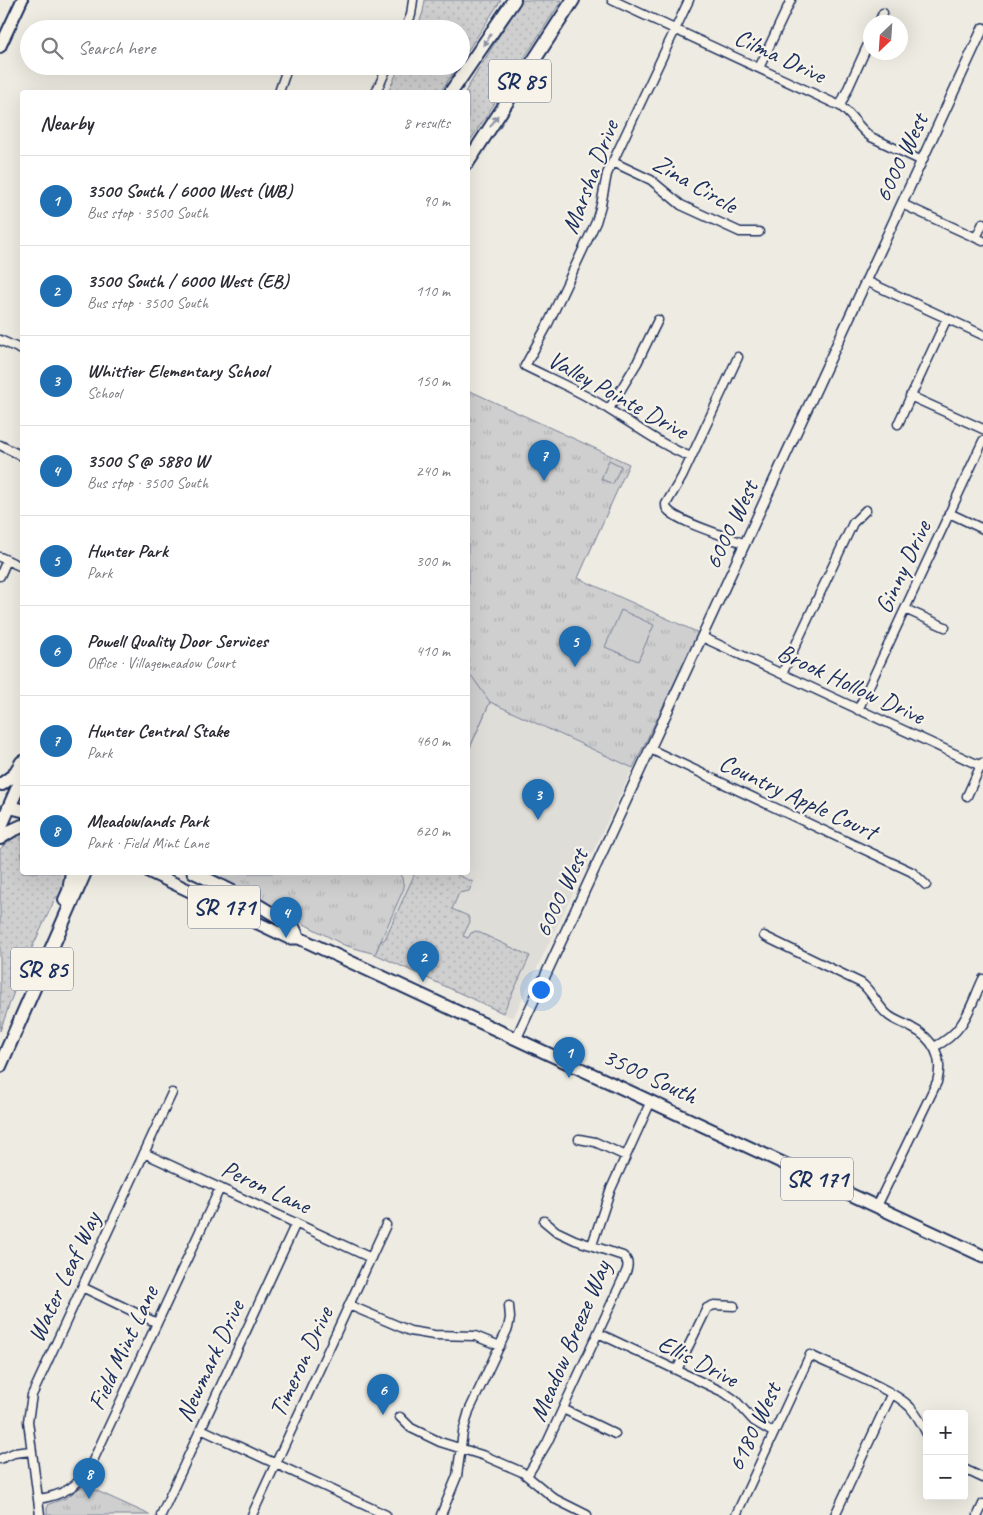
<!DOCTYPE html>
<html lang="en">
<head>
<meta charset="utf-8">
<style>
  body { margin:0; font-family:Caveat,sans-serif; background:#f7f7f7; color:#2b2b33 }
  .controls { position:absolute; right:15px; bottom:15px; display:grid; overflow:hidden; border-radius:5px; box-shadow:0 5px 20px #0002 }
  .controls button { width:45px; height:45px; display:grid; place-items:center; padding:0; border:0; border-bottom:1px solid #e1e1e2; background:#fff; color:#2b2b33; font:25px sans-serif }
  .compass { position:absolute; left:863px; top:15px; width:45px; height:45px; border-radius:50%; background:#fff; box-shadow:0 5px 20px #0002; rotate:205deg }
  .you { position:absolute; left:540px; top:989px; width:18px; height:18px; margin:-12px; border:4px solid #fff; border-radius:50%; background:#1a73e8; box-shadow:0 0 0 8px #1a73e833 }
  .badge { display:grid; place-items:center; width:32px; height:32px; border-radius:50%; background:#1f6fb2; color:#fff; font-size:16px; font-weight:700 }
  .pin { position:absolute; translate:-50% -41px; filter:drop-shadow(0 1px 2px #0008) }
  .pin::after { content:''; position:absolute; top:26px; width:18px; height:15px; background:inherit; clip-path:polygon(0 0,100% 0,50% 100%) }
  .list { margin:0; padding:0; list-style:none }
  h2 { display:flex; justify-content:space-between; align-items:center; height:65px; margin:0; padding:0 20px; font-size:21px }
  h2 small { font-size:16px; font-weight:400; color:#7c7c81 }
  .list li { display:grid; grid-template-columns:32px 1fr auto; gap:15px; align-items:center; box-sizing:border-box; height:90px; padding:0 20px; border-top:1px solid #e1e1e2 }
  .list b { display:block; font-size:19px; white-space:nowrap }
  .list p { margin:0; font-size:16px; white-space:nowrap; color:#7c7c81 }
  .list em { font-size:16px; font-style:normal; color:#7c7c81 }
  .icon { flex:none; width:28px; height:28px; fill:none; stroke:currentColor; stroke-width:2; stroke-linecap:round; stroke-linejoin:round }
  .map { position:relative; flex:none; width:983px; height:1515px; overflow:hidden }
  .search { position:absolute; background:#fff; box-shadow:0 5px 20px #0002; left:20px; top:20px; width:450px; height:55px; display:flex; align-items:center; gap:12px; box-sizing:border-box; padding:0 18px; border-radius:28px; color:#7c7c81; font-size:19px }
  .panel { position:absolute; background:#fff; box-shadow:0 5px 20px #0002; left:20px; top:90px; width:450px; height:785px; border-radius:5px }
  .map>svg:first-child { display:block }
  .built { fill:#deddd8 }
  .grass { fill:url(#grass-dots); stroke:#757f96 }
  .park { fill:url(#park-tufts); stroke:#757f96 }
  .pitch { fill:#cfcfcf; stroke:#757f96 }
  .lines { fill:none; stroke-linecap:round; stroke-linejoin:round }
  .minor-casing { stroke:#1b2f5e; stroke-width:11 }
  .tertiary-casing { stroke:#1b2f5e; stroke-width:12 }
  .secondary-casing { stroke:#1b2f5e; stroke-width:14 }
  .primary-casing { stroke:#1b2f5e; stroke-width:15 }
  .trunk-casing { stroke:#1b2f5e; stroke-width:16 }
  .minor { stroke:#f7f3e8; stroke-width:8 }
  .tertiary { stroke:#f7f3e8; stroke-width:9 }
  .secondary { stroke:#f7f3e8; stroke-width:10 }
  .primary { stroke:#f7f3e8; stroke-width:11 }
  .trunk { stroke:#f7f3e8; stroke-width:12 }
  .oneway { fill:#8991a3 }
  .labels { text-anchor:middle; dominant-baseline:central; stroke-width:4.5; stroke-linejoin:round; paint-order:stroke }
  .shield { fill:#f7f3e8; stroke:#5d6a87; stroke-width:1 }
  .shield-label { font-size:24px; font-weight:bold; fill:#1b2f5e }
  .street-label { font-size:25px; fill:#1b2f5e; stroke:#f7f3e8 }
</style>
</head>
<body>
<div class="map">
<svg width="983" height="1515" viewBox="0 0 983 1515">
  <defs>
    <pattern id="grass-dots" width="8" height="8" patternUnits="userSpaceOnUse" patternTransform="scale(1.25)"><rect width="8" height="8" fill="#cfcfcf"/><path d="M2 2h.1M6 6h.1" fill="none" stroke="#b1b2b4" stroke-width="1.8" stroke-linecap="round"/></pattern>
    <pattern id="park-tufts" width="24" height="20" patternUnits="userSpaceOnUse" patternTransform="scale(1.25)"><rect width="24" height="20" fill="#cfcfcf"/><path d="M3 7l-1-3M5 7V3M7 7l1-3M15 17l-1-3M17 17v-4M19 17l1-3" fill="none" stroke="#b1b2b4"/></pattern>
  </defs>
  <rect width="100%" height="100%" fill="#eeebe2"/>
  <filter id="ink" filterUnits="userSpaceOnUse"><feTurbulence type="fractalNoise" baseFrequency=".02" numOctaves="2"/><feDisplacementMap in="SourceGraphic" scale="10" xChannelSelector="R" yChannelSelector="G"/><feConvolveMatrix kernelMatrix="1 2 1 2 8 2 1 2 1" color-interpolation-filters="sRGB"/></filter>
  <g filter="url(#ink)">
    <path class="built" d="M 490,702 L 633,768 L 513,1018 L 375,954 L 404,888 L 401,873 L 468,872 L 468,752 Z"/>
    <path class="grass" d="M 425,0 L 501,0 L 461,61 L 461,29 L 417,29 L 423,12 Z
      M 521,0 L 562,0 L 468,144 L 468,92 L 465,92 Z
      M 400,66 L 458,66 L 440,92 L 388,92 Z
      M 21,834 L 22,872 L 67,873 L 62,896 L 56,897 L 22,969 L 0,1031 L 0,849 L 14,837 Z
      M 451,872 L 473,882 L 469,891 L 459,893 L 452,909 L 468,916 L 470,922 L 463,936 L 468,938 L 471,933 L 476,931 L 530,956 L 503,1013 L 375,954 L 380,942 L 385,939 L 415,873 Z"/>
    <path class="park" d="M 468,390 L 629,464 L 578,578 L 699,633 L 633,768 L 490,702 L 468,752 Z
      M 207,873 L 401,873 L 404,888 L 375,954 L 344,945 Z
      M 84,1485 L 150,1515 L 47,1515 L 47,1508 L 49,1504 L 66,1498 Z"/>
    <path class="pitch" d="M 609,460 L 621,466 L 613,484 L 601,479 Z
      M 621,610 L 654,625 L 638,661 L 605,647 Z
      M 468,671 L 490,702 L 468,752 Z"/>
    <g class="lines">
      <defs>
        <path id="minor" d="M 612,0 L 840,106 C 852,114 858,128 871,137 L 922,161
          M 689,0 L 607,174 L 601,205 L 596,222 L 547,326 L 525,366 C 553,380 582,392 608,409 C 636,426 661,445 691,457
          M 879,22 L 883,13
          M 405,29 L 411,15 L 413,0
          M 759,68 L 791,0
          M 279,92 L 288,66
          M 376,92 L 388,66
          M 840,106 L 870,40
          M 613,162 L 651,180 L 681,205 L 740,232 L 759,232
          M 902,204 L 983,241
          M 976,238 L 983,223
          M 866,281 L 983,335
          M 0,340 L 22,350
          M 738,357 L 682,477 L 666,504 C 666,508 666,508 669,511 C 681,523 726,536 745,544
          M 910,396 L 983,429
          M 609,409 L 637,363 L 658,320
          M 898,424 L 947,318
          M 0,445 L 22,456
          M 949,513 L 983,529
          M 0,557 L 22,567
          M 0,576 L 7,560
          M 905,609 L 945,627
          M 702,637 L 983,767
          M 782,674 L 853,523 L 866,510
          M 858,710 L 983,441
          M 650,749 L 912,872 L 926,885
          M 967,796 L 982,763
          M 764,936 L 861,983 C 872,991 877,1006 888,1015 C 895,1021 904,1023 912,1028 C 933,1038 944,1058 937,1082 L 877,1206
          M 934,1047 C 965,1032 969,1009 983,979
          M 579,1139 L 595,1142 L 626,1156
          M 144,1153 L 371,1258
          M 592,1245 L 610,1191 L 651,1101
          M 82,1287 L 157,1323
          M 349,1305 L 410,1331 L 434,1335 L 475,1336 L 500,1346
          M 598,1333 L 725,1393 L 735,1400 L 754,1421 L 774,1433
          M 677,1370 L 707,1308 L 714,1305 L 734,1306
          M 563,1409 L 615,1434
          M 400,1417 L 411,1428 L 440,1442 L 485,1456 L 522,1472 L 555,1499 L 587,1515
          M 201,1429 L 386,1515
          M 0,1459 L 14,1453 L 31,1451
          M 964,1469 L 983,1478
          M 527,1476 L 547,1443 L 626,1272 C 629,1265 628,1260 623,1256 L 575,1240 L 556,1231 L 544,1221
          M 38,1499 C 61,1496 78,1487 90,1467 L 220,1188
          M 40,1515 L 28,1421 L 32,1395 L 172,1093
          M 161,1515 L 296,1223
          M 252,1515 L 386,1225
          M 441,1515 L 457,1476 L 463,1432 L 469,1411 L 508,1328 L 510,1318 L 509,1306
          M 736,1515 L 810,1355 C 836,1368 891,1388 910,1407 C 917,1415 922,1424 927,1434
          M 835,1515 L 891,1395
          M 978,1515 L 983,1504"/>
        <path id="tertiary" d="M 516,1039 L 983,28"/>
        <path id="secondary" d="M 0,47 L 22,0"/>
        <path id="primary" d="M 150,872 L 289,938 L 299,938 L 983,1256
          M 193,872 L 248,899 L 293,926 L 299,938"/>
        <path id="trunk" d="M 451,92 L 514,0
          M 468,162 L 573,0
          M 2,784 L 14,775 L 22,762
          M 10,807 L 22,810
          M 0,828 L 22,778
          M 0,838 L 11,831 L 22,826
          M 65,900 L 69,891 L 72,872
          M 0,1066 L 85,872"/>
      </defs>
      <use href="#minor" class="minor-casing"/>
      <use href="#tertiary" class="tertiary-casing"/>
      <use href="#secondary" class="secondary-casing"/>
      <use href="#primary" class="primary-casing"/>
      <use href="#trunk" class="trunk-casing"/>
      <use href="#minor" class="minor"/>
      <use href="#tertiary" class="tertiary"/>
      <use href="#secondary" class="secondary"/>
      <use href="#primary" class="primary"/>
      <use href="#trunk" class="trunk"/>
    </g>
    <defs><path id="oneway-solid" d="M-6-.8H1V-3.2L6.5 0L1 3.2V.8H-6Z" transform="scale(1.25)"/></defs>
    <g class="oneway">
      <use href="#oneway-solid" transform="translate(487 40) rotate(124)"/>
      <use href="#oneway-solid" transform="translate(494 121) rotate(-57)"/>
    </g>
  </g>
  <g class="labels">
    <g class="shield">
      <rect x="489" y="59.5" width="62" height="43" rx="4"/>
      <rect x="188" y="885.5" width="72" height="43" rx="4"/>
      <rect x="11" y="947.5" width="62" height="43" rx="4"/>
      <rect x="781" y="1157.5" width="72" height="43" rx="4"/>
    </g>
    <g class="shield-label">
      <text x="520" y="81">SR 85</text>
      <text x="224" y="907">SR 171</text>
      <text x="42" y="969">SR 85</text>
      <text x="817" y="1179">SR 171</text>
    </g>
    <g class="street-label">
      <text transform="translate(780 56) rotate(25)">Cilma Drive</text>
      <text transform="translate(901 158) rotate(-65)">6000 West</text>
      <text transform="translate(590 177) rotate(-69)">Marsha Drive</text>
      <text transform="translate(695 184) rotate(30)">Zina Circle</text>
      <text transform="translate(618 395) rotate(29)">Valley Pointe Drive</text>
      <text transform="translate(731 525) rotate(-65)">6000 West</text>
      <text transform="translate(903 567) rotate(-65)">Ginny Drive</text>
      <text transform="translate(851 684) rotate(25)">Brook Hollow Drive</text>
      <text transform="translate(798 797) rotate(25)">Country Apple Court</text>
      <text transform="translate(561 893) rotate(-65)">6000 West</text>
      <text transform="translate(650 1076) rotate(25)">3500 South</text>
      <text transform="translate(266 1187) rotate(25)">Peron Lane</text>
      <text transform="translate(64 1277) rotate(-65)">Water Leaf Way</text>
      <text transform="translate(570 1341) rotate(-67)">Meadow Breeze Way</text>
      <text transform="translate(123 1348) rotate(-65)">Field Mint Lane</text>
      <text transform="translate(210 1361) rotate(-65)">Newmark Drive</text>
      <text transform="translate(698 1361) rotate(27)">Ellis Drive</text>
      <text transform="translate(301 1362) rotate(-65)">Timeron Drive</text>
      <text transform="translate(754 1427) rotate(-65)">6180 West</text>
    </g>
  </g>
</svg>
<div class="controls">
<button>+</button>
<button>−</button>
</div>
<svg class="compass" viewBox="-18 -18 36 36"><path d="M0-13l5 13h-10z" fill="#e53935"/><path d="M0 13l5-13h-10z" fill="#7c7c81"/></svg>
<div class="you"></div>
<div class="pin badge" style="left:569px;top:1078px">1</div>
<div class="pin badge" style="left:423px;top:982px">2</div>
<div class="pin badge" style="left:538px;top:820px">3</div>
<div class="pin badge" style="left:286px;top:938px">4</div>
<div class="pin badge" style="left:575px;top:667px">5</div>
<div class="pin badge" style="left:383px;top:1415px">6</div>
<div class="pin badge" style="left:544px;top:481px">7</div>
<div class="pin badge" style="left:89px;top:1499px">8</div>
<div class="search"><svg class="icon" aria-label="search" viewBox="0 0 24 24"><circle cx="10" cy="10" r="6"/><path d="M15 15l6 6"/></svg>Search here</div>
<section class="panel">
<h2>Nearby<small>8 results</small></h2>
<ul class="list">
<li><span class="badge">1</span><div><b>3500 South / 6000 West (WB)</b><p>Bus stop · 3500 South</p></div><em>90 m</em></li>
<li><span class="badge">2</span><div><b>3500 South / 6000 West (EB)</b><p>Bus stop · 3500 South</p></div><em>110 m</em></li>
<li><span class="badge">3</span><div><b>Whittier Elementary School</b><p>School</p></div><em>150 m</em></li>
<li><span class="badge">4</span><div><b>3500 S @ 5880 W</b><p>Bus stop · 3500 South</p></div><em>240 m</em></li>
<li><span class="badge">5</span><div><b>Hunter Park</b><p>Park</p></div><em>300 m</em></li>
<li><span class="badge">6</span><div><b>Powell Quality Door Services</b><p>Office · Villagemeadow Court</p></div><em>410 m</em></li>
<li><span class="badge">7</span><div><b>Hunter Central Stake</b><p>Park</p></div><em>460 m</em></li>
<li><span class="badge">8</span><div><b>Meadowlands Park</b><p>Park · Field Mint Lane</p></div><em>620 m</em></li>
</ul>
</section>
</div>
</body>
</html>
